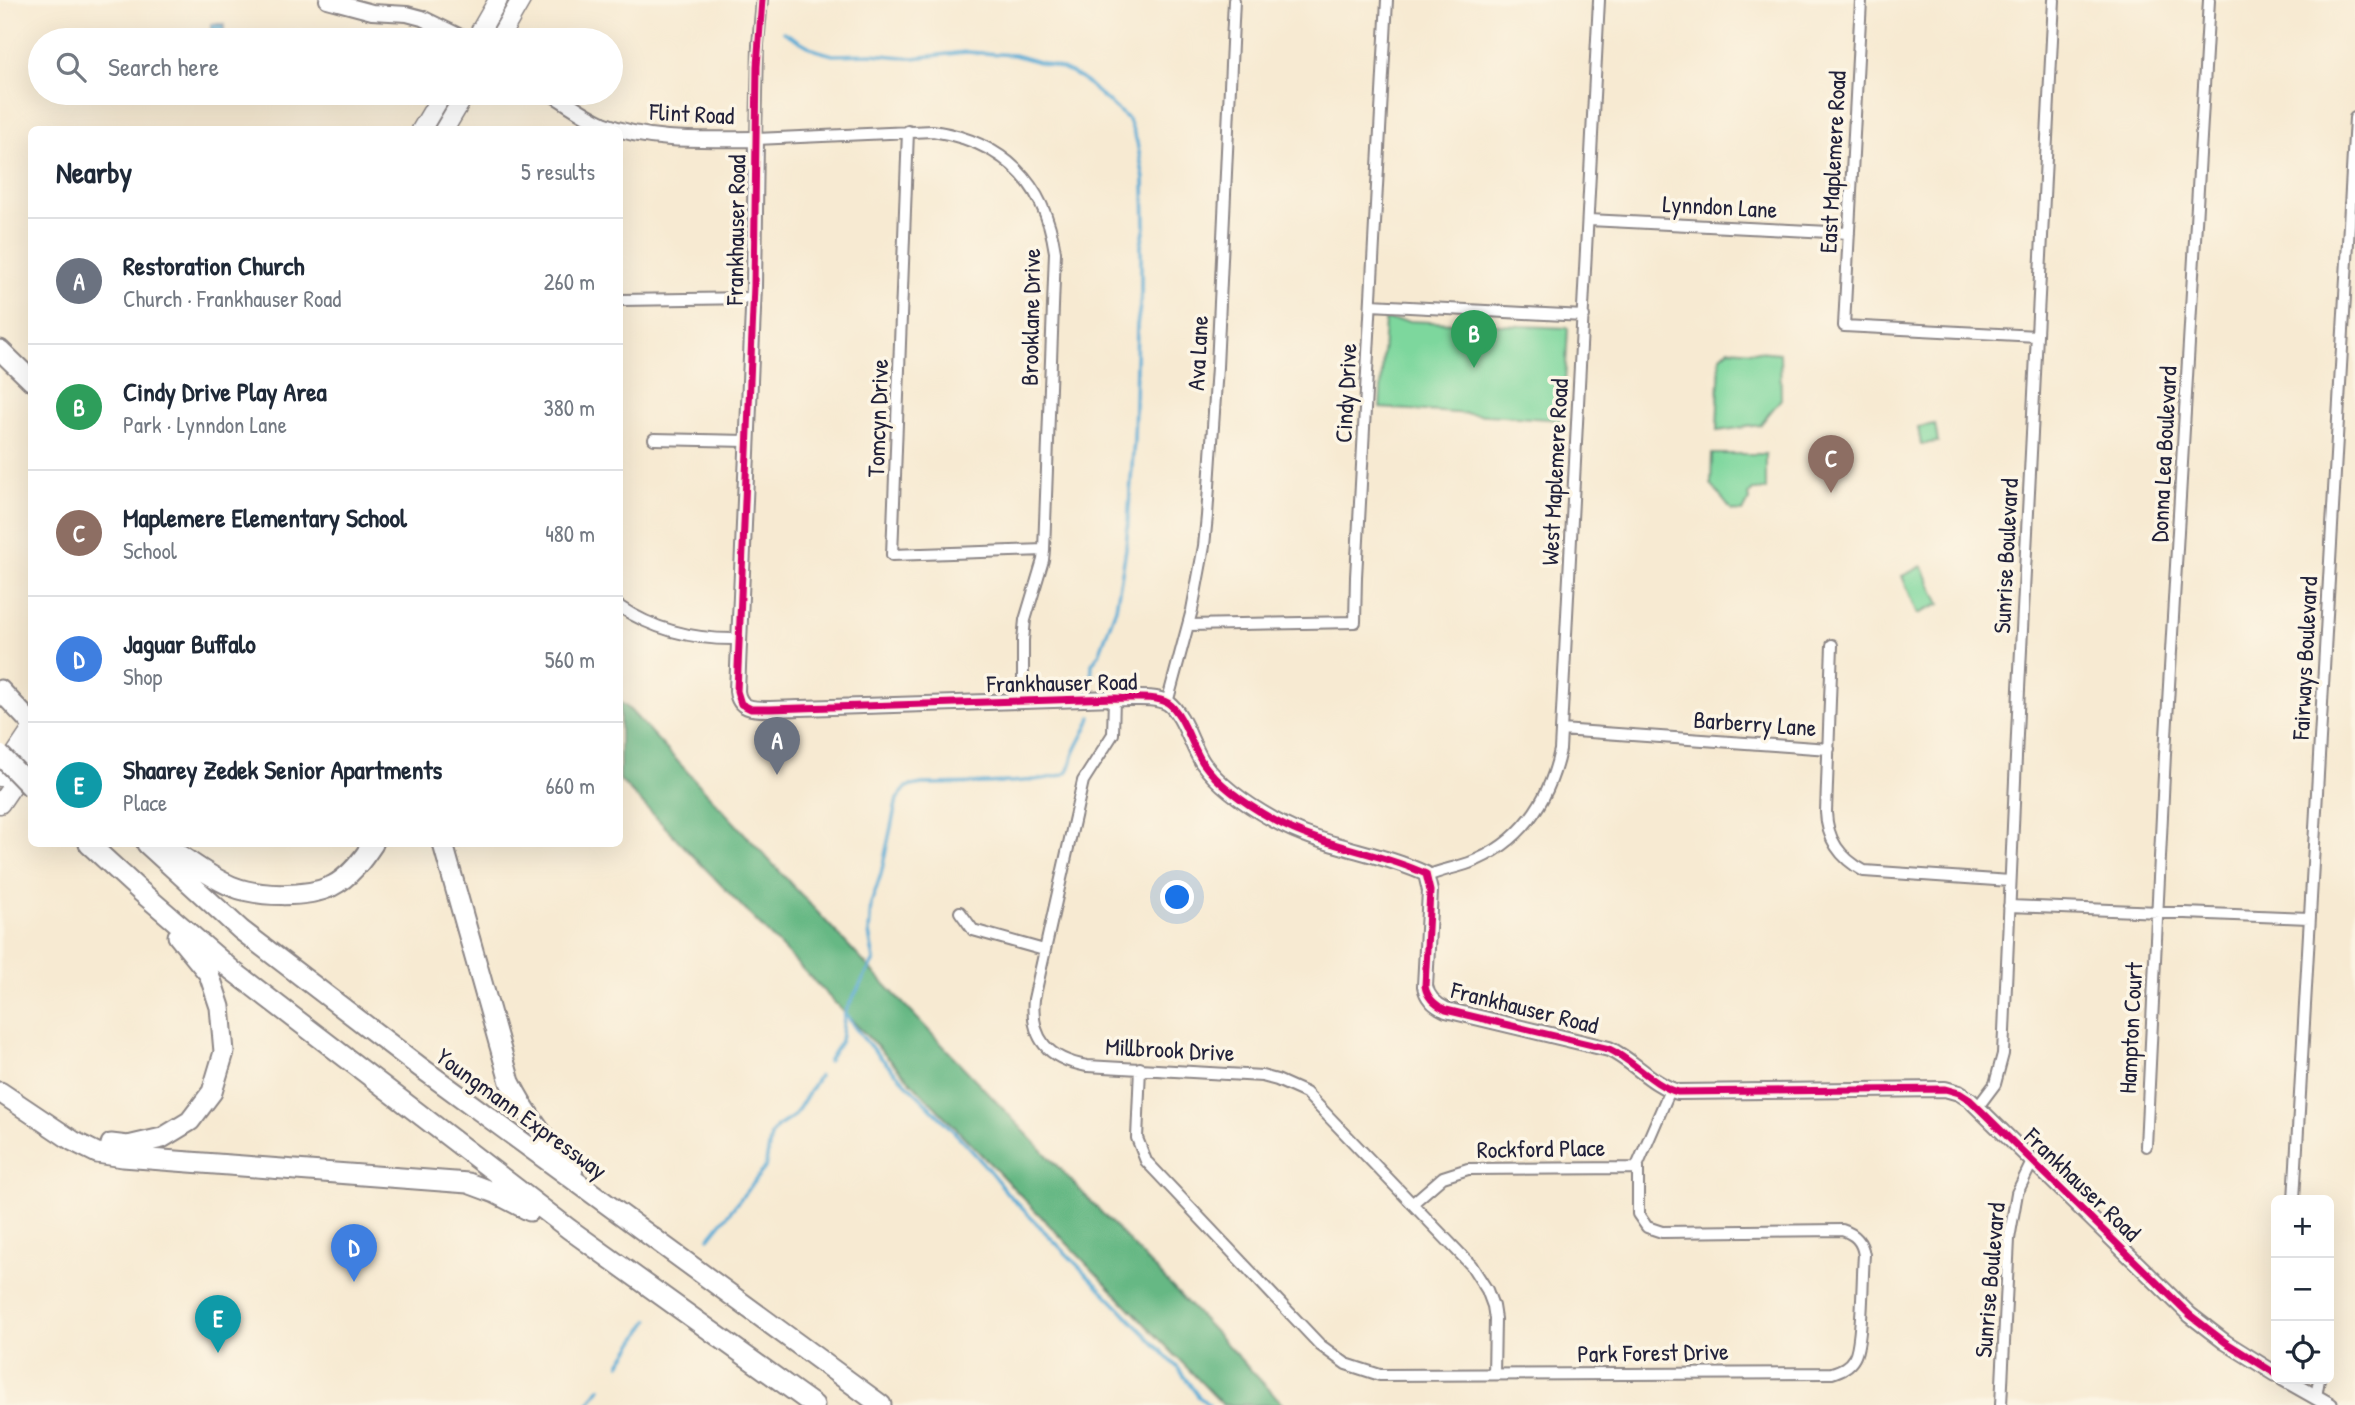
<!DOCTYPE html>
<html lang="en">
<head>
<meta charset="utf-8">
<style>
  body { margin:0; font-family:"Patrick Hand",sans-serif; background:#f2f2f3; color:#1f2937 }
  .controls { position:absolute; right:21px; bottom:21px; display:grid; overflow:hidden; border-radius:10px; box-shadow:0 7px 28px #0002 }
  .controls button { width:63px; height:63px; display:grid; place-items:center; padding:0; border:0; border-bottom:2px solid #e0e1e3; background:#fff; color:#1f2937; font:35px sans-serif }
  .you { position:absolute; left:1178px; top:898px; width:24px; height:24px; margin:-18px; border:5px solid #fff; border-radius:50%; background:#1a73e8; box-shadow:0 0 0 10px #1a73e833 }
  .badge { display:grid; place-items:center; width:46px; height:46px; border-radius:50%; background:#111827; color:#fff; font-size:23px; font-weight:700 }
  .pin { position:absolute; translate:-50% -58px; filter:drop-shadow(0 2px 4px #0008) }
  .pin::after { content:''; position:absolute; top:37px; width:24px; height:21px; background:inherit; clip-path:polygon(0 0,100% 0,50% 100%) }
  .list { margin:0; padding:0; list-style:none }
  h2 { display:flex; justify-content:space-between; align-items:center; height:91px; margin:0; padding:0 28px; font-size:30px }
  h2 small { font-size:23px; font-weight:400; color:#747a83 }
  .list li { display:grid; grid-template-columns:46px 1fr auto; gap:21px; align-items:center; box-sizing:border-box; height:126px; padding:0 28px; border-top:2px solid #e0e1e3 }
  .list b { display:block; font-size:26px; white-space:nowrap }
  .list p { margin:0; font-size:23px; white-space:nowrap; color:#747a83 }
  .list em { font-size:23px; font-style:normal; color:#747a83 }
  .icon { flex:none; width:38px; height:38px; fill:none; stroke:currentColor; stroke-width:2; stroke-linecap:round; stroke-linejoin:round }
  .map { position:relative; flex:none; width:2355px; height:1405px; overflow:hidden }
  .search { position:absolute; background:#fff; box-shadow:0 7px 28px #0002; left:28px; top:28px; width:595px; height:77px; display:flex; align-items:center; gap:18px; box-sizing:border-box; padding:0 24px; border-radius:38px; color:#747a83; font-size:26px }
  .panel { position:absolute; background:#fff; box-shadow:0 7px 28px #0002; left:28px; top:126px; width:595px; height:721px; border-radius:10px }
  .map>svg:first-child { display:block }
  .green { fill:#7dd79d; stroke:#507c6c; stroke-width:2 }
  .forest { fill:#66b884; stroke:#446d60; stroke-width:2 }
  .water { fill:#5aaad4; stroke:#3e6688; stroke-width:2 }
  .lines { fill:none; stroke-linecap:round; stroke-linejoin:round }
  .stream { stroke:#5aaad4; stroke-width:3.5 }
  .minor-casing { stroke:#8c8686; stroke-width:14 }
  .tertiary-casing { stroke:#8c8686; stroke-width:18 }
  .primary-casing { stroke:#8c8686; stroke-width:21 }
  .motorway-casing { stroke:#8c8686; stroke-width:23 }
  .minor { stroke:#fff; stroke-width:10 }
  .tertiary { stroke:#fff; stroke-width:14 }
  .primary { stroke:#fff; stroke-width:18 }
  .motorway { stroke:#fff; stroke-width:19 }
  .motorway-bridge-casing { stroke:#8c8686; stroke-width:23; stroke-linecap:butt }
  .motorway-bridge { stroke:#fff; stroke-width:19 }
  .cycleway-casing { stroke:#fcf5e5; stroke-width:11 }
  .cycleway { stroke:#d6006c; stroke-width:7 }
  .labels { text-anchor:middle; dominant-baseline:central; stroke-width:7; stroke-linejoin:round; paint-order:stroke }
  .street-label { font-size:24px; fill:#22223b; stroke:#fcf5e5 }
</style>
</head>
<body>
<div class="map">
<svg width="2355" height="1405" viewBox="0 0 2355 1405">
  <rect width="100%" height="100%" fill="#fcf5e5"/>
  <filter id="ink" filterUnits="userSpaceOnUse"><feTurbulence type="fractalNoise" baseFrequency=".0143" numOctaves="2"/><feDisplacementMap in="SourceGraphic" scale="14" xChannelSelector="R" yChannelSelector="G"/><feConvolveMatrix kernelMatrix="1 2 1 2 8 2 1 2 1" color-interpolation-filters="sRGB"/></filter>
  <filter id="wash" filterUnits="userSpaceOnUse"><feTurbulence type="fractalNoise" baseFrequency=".00686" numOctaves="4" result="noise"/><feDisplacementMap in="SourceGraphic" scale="28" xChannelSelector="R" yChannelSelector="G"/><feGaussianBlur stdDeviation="1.57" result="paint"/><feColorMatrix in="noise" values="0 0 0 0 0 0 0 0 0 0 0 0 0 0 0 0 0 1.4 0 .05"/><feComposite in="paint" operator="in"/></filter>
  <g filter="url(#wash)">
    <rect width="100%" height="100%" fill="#f7ead2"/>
    <path class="green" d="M 1385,320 L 1568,328 L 1563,420 L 1380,408 Z
      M 1729,349 L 1780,353 L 1781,399 L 1760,425 L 1717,431 L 1720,357 Z
      M 1935,424 L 1938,442 L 1921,444 L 1918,427 Z
      M 1712,454 L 1766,454 L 1766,490 L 1753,490 L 1748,495 L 1749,500 L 1743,512 L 1732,511 L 1711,484 Z
      M 1922,566 L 1940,604 L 1918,614 L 1902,576 Z"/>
    <path class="forest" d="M 620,702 L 629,709 L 859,957 L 1284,1405 L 1223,1405 L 620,780 Z"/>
    <path class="water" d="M 211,24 L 224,24 L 224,40 L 211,40 Z"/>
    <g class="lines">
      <path class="stream" d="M 784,32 L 815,50 L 833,55 L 872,54 L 913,58 L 966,52 L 1014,55 L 1060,68 L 1081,78 L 1129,120 L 1137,142 L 1144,179 L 1145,227 L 1141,245 L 1141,300 L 1137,325 L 1134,439 L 1126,549 L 1116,608 L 1099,654 L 1092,664 L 1091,683
        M 845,1012 C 858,1036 881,1058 901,1078 C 937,1115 976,1151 1007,1193 L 1178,1368 L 1198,1396 L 1209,1405
        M 828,1061 L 841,1041 L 845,1012 L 874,960 L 869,933 L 871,904 L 881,874 L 897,799 L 907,787 L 922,784 C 944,783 1057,785 1068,771 C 1070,768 1072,761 1073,756 C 1078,742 1087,731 1091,717
        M 709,1238 L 765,1168 L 771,1136 L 777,1127 L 794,1116 L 819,1076
        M 620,1364 L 649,1320
        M 588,1405 L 600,1388"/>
    </g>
  </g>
  <g filter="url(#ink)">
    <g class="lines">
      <defs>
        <path id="minor" d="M 762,0 L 758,45 L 756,139 L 933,131 C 1003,142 1045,182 1055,252 L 1044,550 L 1043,560 L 1025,620 L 1023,640 L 1023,702
          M 1861,0 L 1844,326 L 2037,336
          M 908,131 L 892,555 L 1044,550
          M 1589,220 L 1849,233
          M 620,300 L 753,298
          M 1371,305 L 1584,316
          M 654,439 L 747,441
          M 620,607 C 656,631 695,640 739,639
          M 1188,625 L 1355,622 L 1356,577 L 1387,0
          M 1832,645 L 1826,812 C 1827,840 1840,858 1864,871 L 2010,881
          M 1114,698 L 1113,734 L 1083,781 L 1034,999 C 1030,1039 1048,1059 1087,1066 L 1262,1076 L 1277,1080 L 1306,1093 L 1471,1265 L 1487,1290 L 1493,1306 L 1495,1319 L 1494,1374
          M 1167,703 L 1192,610 L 1204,546 L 1207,516 L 1217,367 L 1234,0
          M 1561,730 L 1829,749
          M 1427,876 C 1441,870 1455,868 1469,863 C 1520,844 1549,802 1560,750 L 1599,0
          M 2009,906 L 2309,918
          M 960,912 L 973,930 L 1044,950
          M 1140,1068 L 1137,1138 L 1146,1161 L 1320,1345 L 1346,1364 L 1380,1375 L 1832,1373 C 1841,1370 1849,1367 1854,1358 C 1863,1344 1862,1276 1864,1255 C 1862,1241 1855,1234 1842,1230 L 1662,1232 L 1647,1227 L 1638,1214 L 1638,1164 L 1670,1090
          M 1977,1108 L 1995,1084 L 2003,1054 L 2019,689 L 2054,0
          M 2146,1146 L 2165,754 L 2209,0
          M 2294,1200 L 2355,118
          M 1413,1203 L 1443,1177 L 1468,1169 L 1638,1168
          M 2316,1397 L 2319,1379
          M 2001,1405 L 2009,1239 L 2017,1193 L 2032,1162"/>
        <path id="tertiary" d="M 327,0 L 372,12 L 407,14 L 422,18 L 467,40
          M 551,93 C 568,103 585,116 603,124 C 650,143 707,139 756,139 L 754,286 L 737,691 C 739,710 754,709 770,709 L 1114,698 C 1130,699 1154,695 1168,703 C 1183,713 1192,747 1203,763 C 1220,787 1249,806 1274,820 C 1321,847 1377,851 1426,874 L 1430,891 L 1425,986 C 1427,998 1435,1005 1446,1010 L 1609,1049 C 1633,1060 1652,1085 1678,1092 L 1945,1089 L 1959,1093 L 1970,1100 L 2190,1315 L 2225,1342 L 2276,1374
          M 2284,1379 L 2330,1405"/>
        <path id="primary" d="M 475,40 L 498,0
          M 498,40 L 521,0
          M 421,130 L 443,93
          M 444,130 L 466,93
          M 0,777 L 32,729
          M 0,804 L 32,757"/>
        <path id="motorway" d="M 0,350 L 32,381
          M 0,690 L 32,724
          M 89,844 L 139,890 L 233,971 L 569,1229 L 814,1405
          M 147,844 L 241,930 L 420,1067 L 881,1405
          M 162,844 C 185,857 205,875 231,886 C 258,897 306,898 332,886 C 350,877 363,859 373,844
          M 443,844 L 510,1082 C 526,1114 548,1144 573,1169
          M 0,1092 L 73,1141 L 97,1153 L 123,1157 L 468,1183 L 495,1193 L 530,1211
          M 111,1144 L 128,1146 L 162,1138 L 190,1121 L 212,1092 L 224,1052 L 220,1007 L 209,974 L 178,936"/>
      </defs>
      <use href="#minor" class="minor-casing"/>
      <use href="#tertiary" class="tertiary-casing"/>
      <use href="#primary" class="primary-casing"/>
      <use href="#motorway" class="motorway-casing"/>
      <use href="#minor" class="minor"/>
      <use href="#tertiary" class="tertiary"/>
      <use href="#primary" class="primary"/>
      <use href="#motorway" class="motorway"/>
      <defs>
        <path id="motorway-bridge" d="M 0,755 L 32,788"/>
      </defs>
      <use href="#motorway-bridge" class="motorway-bridge-casing"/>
      <use href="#motorway-bridge" class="motorway-bridge"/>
      <defs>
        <path id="cycleway" d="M 762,0 L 757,66 L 754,286 L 737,691 L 741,704 L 751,709 L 770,709 L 1114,698 C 1130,699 1154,695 1168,703 C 1183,713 1192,747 1203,763 C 1220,787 1249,806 1274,820 C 1321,847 1377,851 1426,874 L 1430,891 L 1425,986 C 1427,998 1435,1005 1446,1010 L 1609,1049 C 1633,1060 1652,1085 1678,1092 L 1945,1089 L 1959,1093 L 1970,1100 L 2190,1315 L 2225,1342 L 2276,1374"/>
      </defs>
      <use href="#cycleway" class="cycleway-casing"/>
      <use href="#cycleway" class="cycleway"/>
    </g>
  </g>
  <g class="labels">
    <g class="street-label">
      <text transform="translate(692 113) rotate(3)">Flint Road</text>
      <text transform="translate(1832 162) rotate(-87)">East Maplemere Road</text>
      <text transform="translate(1720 206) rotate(3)">Lynndon Lane</text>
      <text transform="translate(735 230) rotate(-89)">Frankhauser Road</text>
      <text transform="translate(1030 317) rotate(-89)">Brooklane Drive</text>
      <text transform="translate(1197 353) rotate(-87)">Ava Lane</text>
      <text transform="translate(1345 393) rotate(-87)">Cindy Drive</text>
      <text transform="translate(877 418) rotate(-88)">Tomcyn Drive</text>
      <text transform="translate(2163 454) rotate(-87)">Donna Lea Boulevard</text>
      <text transform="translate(1554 472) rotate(-87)">West Maplemere Road</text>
      <text transform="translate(2005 556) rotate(-87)">Sunrise Boulevard</text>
      <text transform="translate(2304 658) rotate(-87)">Fairways Boulevard</text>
      <text transform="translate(1062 682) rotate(-1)">Frankhauser Road</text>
      <text transform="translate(1755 723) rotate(4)">Barberry Lane</text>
      <text transform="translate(1525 1007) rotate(14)">Frankhauser Road</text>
      <text transform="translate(2130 1028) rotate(-87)">Hampton Court</text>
      <text transform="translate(1170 1049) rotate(3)">Millbrook Drive</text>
      <text transform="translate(522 1113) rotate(36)">Youngmann Expressway</text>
      <text transform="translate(1541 1148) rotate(-1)">Rockford Place</text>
      <text transform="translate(2083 1184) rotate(44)">Frankhauser Road</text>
      <text transform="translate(1989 1280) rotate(-85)">Sunrise Boulevard</text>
      <text transform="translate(1653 1352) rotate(-1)">Park Forest Drive</text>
    </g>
  </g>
</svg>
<div class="controls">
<button>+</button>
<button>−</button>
<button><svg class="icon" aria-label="locate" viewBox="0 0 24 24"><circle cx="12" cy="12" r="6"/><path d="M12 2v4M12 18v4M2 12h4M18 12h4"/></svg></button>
</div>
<div class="you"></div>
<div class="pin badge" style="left:777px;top:775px;background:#6b7280">A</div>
<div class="pin badge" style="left:1474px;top:368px;background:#2e9e5b">B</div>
<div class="pin badge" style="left:1831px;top:493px;background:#8d6e63">C</div>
<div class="pin badge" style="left:354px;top:1282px;background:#3f7fe0">D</div>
<div class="pin badge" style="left:218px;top:1353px;background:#0f9aa8">E</div>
<div class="search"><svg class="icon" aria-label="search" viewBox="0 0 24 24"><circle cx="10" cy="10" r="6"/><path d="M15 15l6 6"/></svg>Search here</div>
<section class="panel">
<h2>Nearby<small>5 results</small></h2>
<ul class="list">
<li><span class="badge" style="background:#6b7280">A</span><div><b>Restoration Church</b><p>Church · Frankhauser Road</p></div><em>260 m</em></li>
<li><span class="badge" style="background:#2e9e5b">B</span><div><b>Cindy Drive Play Area</b><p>Park · Lynndon Lane</p></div><em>380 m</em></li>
<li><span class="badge" style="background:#8d6e63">C</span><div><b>Maplemere Elementary School</b><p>School</p></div><em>480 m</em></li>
<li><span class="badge" style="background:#3f7fe0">D</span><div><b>Jaguar Buffalo</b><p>Shop</p></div><em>560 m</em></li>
<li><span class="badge" style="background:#0f9aa8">E</span><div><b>Shaarey Zedek Senior Apartments</b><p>Place</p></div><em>660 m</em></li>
</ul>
</section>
</div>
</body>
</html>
